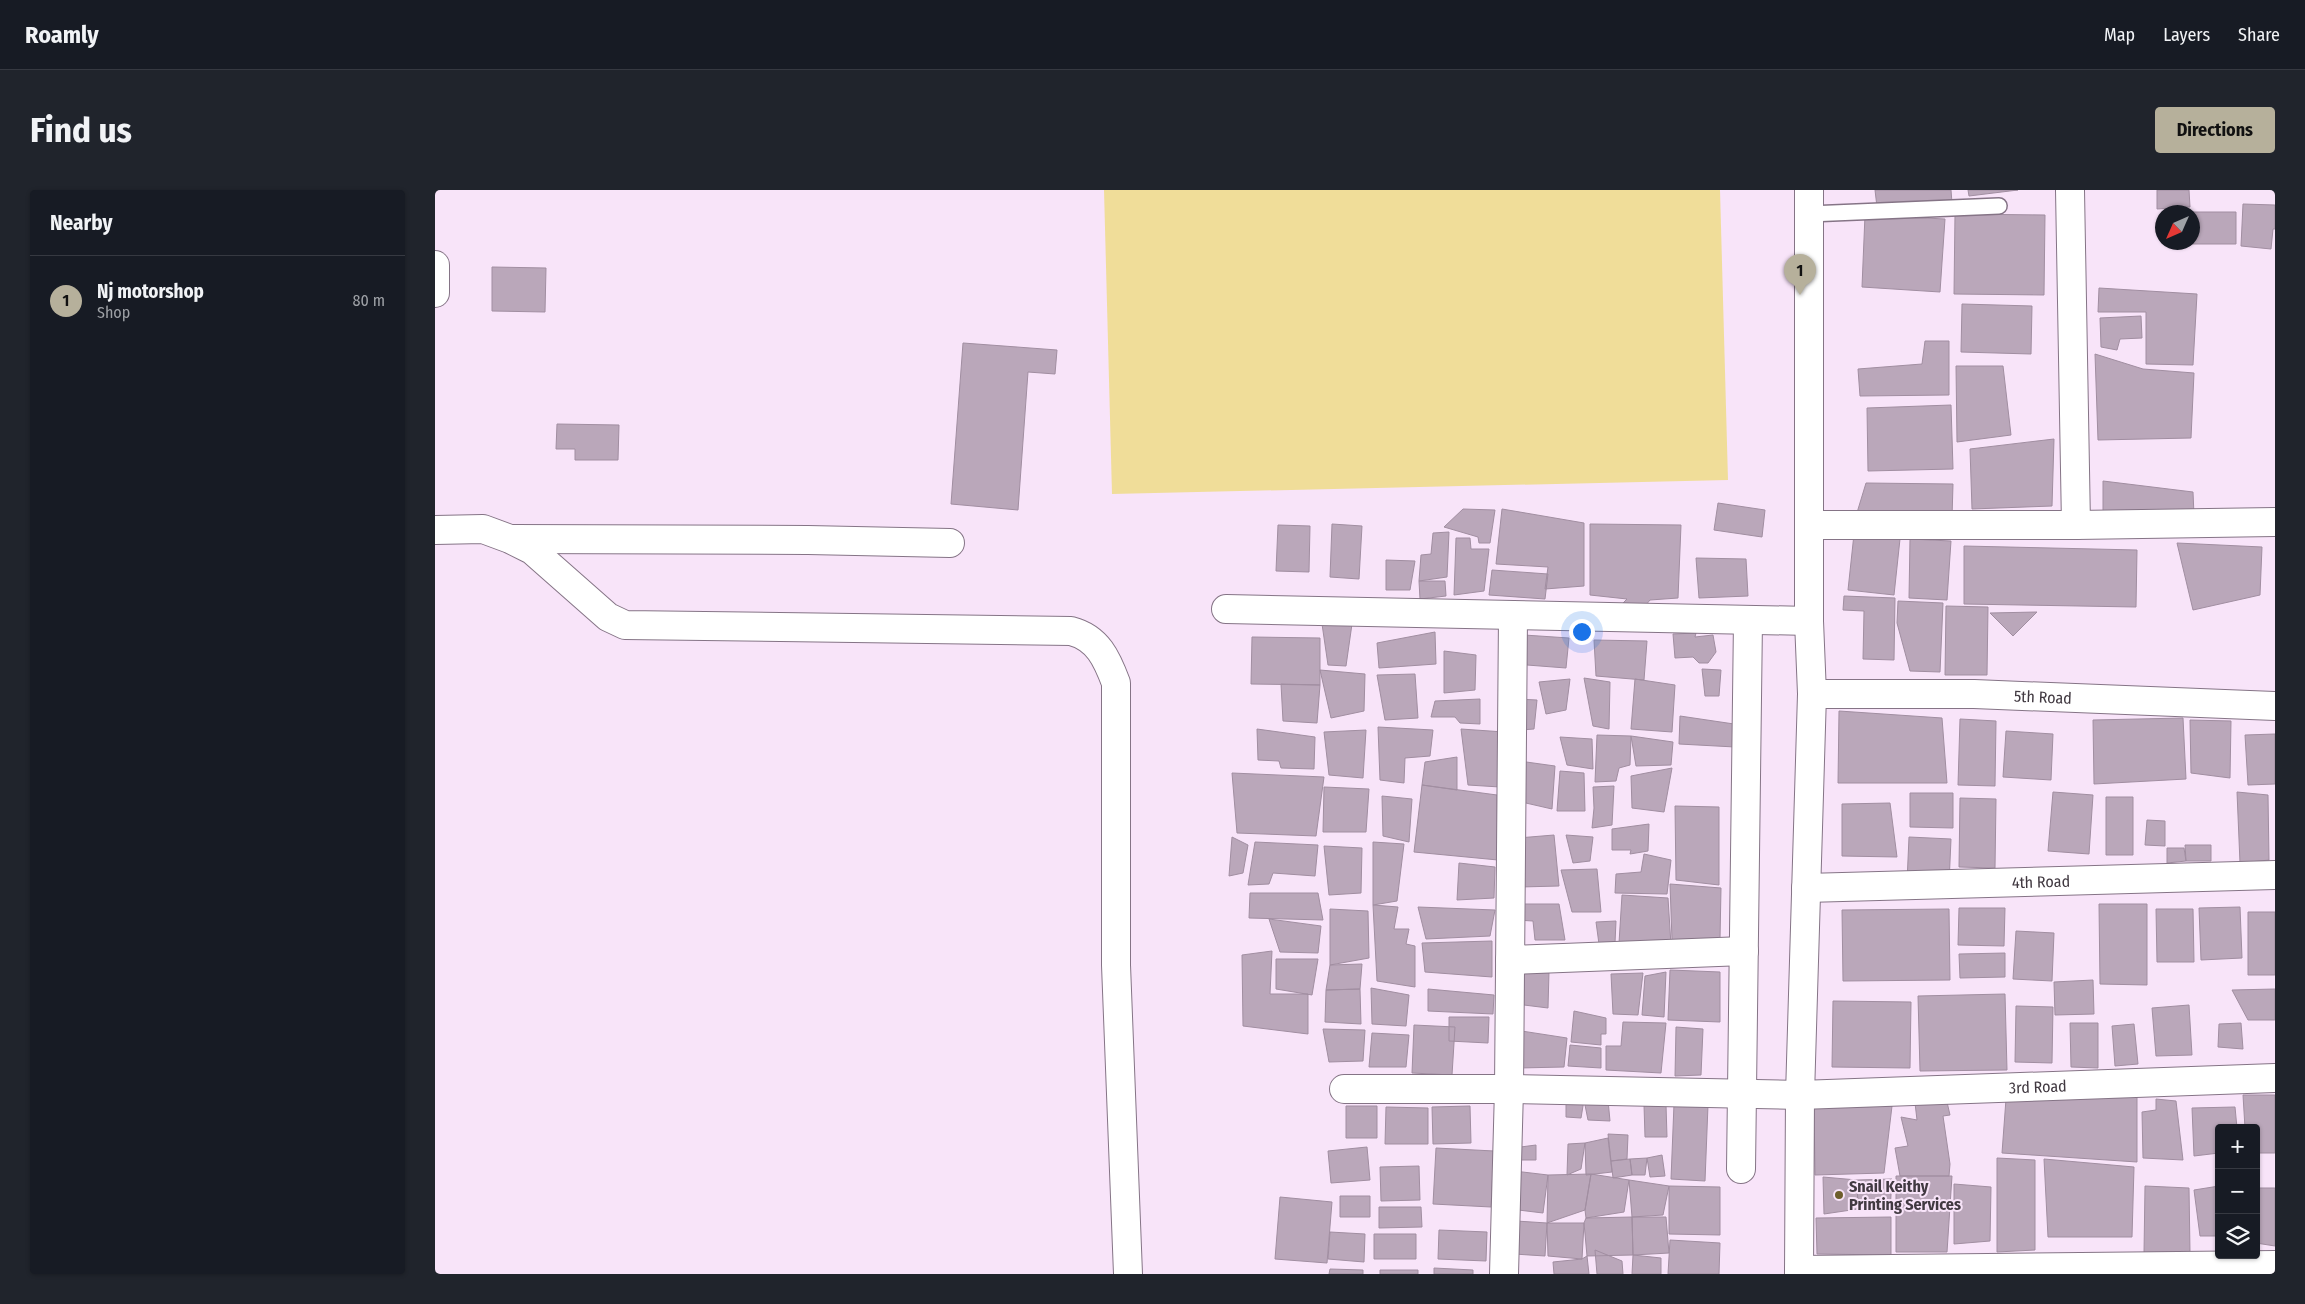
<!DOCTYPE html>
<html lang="en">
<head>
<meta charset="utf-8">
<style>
  body { margin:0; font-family:"Fira Sans Condensed",sans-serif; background:#20242c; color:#f1f3f6 }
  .controls { position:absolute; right:15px; bottom:15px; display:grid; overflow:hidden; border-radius:5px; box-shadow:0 1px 4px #0004 }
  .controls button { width:45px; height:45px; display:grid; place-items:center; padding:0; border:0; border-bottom:1px solid #363941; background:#171b24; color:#f1f3f6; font:25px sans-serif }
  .compass { position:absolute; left:1720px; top:15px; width:45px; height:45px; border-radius:50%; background:#171b24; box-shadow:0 1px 4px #0004; rotate:225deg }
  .you { position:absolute; left:1146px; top:441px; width:18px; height:18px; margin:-12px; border:4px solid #fff; border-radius:50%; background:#1a73e8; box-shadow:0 0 0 8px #1a73e833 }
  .badge { display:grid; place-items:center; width:32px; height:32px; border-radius:50%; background:#b6b09b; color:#111; font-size:16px; font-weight:700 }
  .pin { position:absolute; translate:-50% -41px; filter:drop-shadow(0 1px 2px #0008) }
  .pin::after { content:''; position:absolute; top:26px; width:18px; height:15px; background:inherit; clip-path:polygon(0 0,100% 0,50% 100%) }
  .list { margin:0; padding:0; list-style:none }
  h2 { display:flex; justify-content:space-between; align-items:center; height:65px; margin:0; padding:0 20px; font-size:21px }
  h2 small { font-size:16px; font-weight:400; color:#9ea1a6 }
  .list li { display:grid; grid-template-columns:32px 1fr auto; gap:15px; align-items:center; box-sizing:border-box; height:90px; padding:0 20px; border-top:1px solid #363941 }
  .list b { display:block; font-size:19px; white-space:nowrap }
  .list p { margin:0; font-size:16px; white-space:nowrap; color:#9ea1a6 }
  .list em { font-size:16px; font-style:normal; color:#9ea1a6 }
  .icon { flex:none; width:28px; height:28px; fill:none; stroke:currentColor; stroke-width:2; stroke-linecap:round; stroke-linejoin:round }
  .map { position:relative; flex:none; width:1840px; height:1084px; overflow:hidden; border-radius:5px }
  header { display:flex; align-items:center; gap:30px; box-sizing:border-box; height:70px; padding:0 25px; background:#171b24; border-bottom:1px solid #363941 }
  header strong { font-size:24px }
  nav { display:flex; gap:28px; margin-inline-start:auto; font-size:18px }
  .intro { display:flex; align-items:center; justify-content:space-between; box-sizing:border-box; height:120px; padding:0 30px }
  h1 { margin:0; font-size:35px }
  .button { padding:12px 22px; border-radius:5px; background:#b6b09b; color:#111; font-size:18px; font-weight:700 }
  main { display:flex; gap:30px; padding:0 30px }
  aside { flex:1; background:#171b24; border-radius:5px; box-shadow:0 1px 4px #0004 }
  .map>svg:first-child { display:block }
  .green { fill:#f0dd99 }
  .building { fill:#baa7ba; stroke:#a18ea1 }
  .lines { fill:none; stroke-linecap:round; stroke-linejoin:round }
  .service-casing { stroke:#857486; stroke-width:18 }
  .minor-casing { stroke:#857486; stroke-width:30 }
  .secondary-casing { stroke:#857486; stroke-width:30 }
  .service { stroke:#fff; stroke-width:15 }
  .minor { stroke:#fff; stroke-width:28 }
  .secondary { stroke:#fff; stroke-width:28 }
  .poi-dot { fill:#6d5e2c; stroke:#f8e4f9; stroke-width:2 }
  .labels { text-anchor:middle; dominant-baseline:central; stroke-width:4; stroke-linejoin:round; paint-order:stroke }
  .street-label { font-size:16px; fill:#413941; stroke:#f8e4f9 }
  .poi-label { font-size:16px; font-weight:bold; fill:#413941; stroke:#f8e4f9; text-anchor:start }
</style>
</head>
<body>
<header>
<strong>Roamly</strong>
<nav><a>Map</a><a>Layers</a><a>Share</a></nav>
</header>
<div class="intro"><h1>Find us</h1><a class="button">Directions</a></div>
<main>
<aside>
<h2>Nearby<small></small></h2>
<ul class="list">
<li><span class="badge">1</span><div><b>Nj motorshop</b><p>Shop</p></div><em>80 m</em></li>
</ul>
</aside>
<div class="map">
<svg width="1840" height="1084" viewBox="0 0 1840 1084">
  <rect width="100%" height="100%" fill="#f8e4f9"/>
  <path class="green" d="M 669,0 L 1285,0 L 1293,290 L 677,304 Z"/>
  <path class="building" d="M 1440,0 L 1516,0 L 1517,13 L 1442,17 Z
    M 1533,0 L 1583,0 L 1534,6 Z
    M 1722,0 L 1754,0 L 1755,17 L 1722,19 Z
    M 1808,14 L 1840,15 L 1840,39 L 1838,39 L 1836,59 L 1806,56 Z
    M 1728,22 L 1801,22 L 1801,54 L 1728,54 L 1758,52 L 1758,22 Z
    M 1520,24 L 1610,25 L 1609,105 L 1519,104 Z
    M 1430,25 L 1510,29 L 1505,102 L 1427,97 Z
    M 57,77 L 111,78 L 110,122 L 57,121 Z
    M 1664,98 L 1762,104 L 1758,175 L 1711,174 L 1711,122 L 1663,122 Z
    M 1527,114 L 1597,116 L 1596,164 L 1526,162 Z
    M 1706,126 L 1707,148 L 1685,149 L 1682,160 L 1666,157 L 1665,128 Z
    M 1490,151 L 1514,151 L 1514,205 L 1425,206 L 1423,179 L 1487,174 Z
    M 528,153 L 622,160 L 620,184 L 593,182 L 583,320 L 516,314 Z
    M 1660,164 L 1708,179 L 1759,183 L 1756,248 L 1663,250 Z
    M 1521,176 L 1568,176 L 1576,245 L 1522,252 Z
    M 1516,215 L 1518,279 L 1433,281 L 1432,218 Z
    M 122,234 L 184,235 L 183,270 L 140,270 L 140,259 L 121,259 Z
    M 1619,249 L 1617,316 L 1537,319 L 1535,259 Z
    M 1668,291 L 1758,302 L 1759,325 L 1668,325 Z
    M 1431,293 L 1518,294 L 1517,328 L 1421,326 Z
    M 1283,313 L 1330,320 L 1327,347 L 1279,340 Z
    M 1028,319 L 1060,320 L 1055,353 L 1044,353 L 1043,347 L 1009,337 Z
    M 1067,319 L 1149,333 L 1149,396 L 1110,399 L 1113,377 L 1061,374 Z
    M 897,334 L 927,336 L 924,389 L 895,387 Z
    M 1155,334 L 1246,335 L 1243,408 L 1215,410 L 1210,416 L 1188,413 L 1192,409 L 1155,405 Z
    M 843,335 L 875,336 L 874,382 L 841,381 Z
    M 1014,342 L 1012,387 L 984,391 L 986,365 L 996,364 L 998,343 Z
    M 1419,344 L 1465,349 L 1459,405 L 1413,400 Z
    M 1021,348 L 1035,348 L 1036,359 L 1054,359 L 1049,401 L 1019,405 Z
    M 1475,349 L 1516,351 L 1512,410 L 1474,408 Z
    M 1742,353 L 1827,357 L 1825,405 L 1758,420 Z
    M 1529,356 L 1702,360 L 1701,417 L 1529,414 Z
    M 1261,368 L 1311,369 L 1313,406 L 1264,408 Z
    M 951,370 L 980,371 L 975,400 L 951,400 Z
    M 1057,380 L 1113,384 L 1110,409 L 1054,405 Z
    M 984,391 L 1010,391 L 1011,406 L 985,409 Z
    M 1409,406 L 1460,408 L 1459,470 L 1428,469 L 1429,421 L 1408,420 Z
    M 1463,411 L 1508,413 L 1505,482 L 1475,481 L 1462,433 Z
    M 1511,416 L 1553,417 L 1552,485 L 1510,485 Z
    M 1602,422 L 1578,446 L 1555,423 Z
    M 887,434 L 917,434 L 911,476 L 893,475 Z
    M 1000,442 L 1001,474 L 944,478 L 942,453 Z
    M 1261,443 L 1260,447 L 1278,445 L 1281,462 L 1273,473 L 1264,473 L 1258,467 L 1240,468 L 1238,444 Z
    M 1089,445 L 1134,448 L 1131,478 L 1092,475 Z
    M 817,447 L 885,448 L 885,495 L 816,494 Z
    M 1159,450 L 1212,451 L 1209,490 L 1161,486 Z
    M 1009,461 L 1041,465 L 1040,500 L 1009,503 Z
    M 1267,479 L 1286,480 L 1284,506 L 1270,506 Z
    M 885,480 L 930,484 L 929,521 L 896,528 Z
    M 980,484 L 983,528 L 950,530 L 942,485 Z
    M 1149,488 L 1175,492 L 1174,539 L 1158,536 Z
    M 1135,489 L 1131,520 L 1111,524 L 1104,492 Z
    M 1200,489 L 1240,495 L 1237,542 L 1196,539 Z
    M 846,494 L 885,495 L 882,533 L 848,531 Z
    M 1045,509 L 1045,534 L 1025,533 L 1020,527 L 996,527 L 1000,511 Z
    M 1082,509 L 1102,510 L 1099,539 L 1085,540 Z
    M 1404,521 L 1507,528 L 1512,593 L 1403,593 Z
    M 1245,526 L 1299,534 L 1300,557 L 1244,554 Z
    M 1748,528 L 1751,589 L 1659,594 L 1658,530 Z
    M 1525,529 L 1561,531 L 1560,596 L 1523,595 Z
    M 1755,530 L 1796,531 L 1795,588 L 1756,583 Z
    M 943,537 L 998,540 L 995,566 L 970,568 L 969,593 L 945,590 Z
    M 822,539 L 880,547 L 879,579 L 846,578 L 844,571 L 823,570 Z
    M 1026,539 L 1069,542 L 1065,597 L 1033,595 Z
    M 931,540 L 928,588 L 894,585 L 889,542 Z
    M 1571,541 L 1618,544 L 1616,590 L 1568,587 Z
    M 1840,544 L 1840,594 L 1813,595 L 1810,545 Z
    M 1162,545 L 1196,546 L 1195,575 L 1184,578 L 1181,591 L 1160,592 Z
    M 1196,546 L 1238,552 L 1236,575 L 1201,576 Z
    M 1125,547 L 1157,549 L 1158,579 L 1132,575 Z
    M 1022,567 L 1022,600 L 987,595 L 990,572 Z
    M 1084,571 L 1120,576 L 1117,619 L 1082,611 Z
    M 1237,578 L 1229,622 L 1197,618 L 1196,586 Z
    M 1125,581 L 1149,583 L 1150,621 L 1122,621 Z
    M 797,583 L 889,587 L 881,646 L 802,643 Z
    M 987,595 L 1062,605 L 1063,670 L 979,662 Z
    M 1179,596 L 1177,635 L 1157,638 L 1159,618 L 1158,597 Z
    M 889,597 L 934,599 L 931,642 L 888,642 Z
    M 1618,602 L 1658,605 L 1654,664 L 1613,661 Z
    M 1802,602 L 1833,605 L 1834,670 L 1805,673 Z
    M 1475,603 L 1518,603 L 1518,638 L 1475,637 Z
    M 947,606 L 977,609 L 974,652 L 948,646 Z
    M 1671,607 L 1698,607 L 1698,665 L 1671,665 Z
    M 1525,608 L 1561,609 L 1560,678 L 1524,677 Z
    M 1455,613 L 1462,667 L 1407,666 L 1407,614 Z
    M 1240,616 L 1284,617 L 1284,695 L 1241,690 Z
    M 1712,630 L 1730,631 L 1730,656 L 1710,655 Z
    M 1214,634 L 1213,661 L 1195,664 L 1196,660 L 1177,660 L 1177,639 Z
    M 1119,645 L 1124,696 L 1085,697 L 1083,648 Z
    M 1131,645 L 1158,647 L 1155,671 L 1138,673 Z
    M 797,647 L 813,655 L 808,683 L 794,686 Z
    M 1474,647 L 1516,649 L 1514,694 L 1472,692 Z
    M 820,652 L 883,655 L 880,686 L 838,683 L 834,694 L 813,695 Z
    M 938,652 L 969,654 L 962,711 L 938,715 Z
    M 1750,655 L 1776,655 L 1776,671 L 1751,671 Z
    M 889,656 L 927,658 L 926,703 L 894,705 Z
    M 1732,658 L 1749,658 L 1751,671 L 1732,673 Z
    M 1209,664 L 1236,670 L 1232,704 L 1180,703 L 1181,684 L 1206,682 Z
    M 1024,673 L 1060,677 L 1059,708 L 1022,710 Z
    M 1162,679 L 1166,722 L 1137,722 L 1126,680 Z
    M 1235,694 L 1286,698 L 1285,749 L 1237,750 Z
    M 815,703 L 883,703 L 888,730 L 814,728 Z
    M 1187,705 L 1233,708 L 1236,755 L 1184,753 Z
    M 1082,714 L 1124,714 L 1130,750 L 1100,750 L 1098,731 L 1081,730 Z
    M 1664,714 L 1712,714 L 1712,795 L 1665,794 Z
    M 938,715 L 963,717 L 959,739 L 974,739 L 971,754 L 980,756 L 980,797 L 942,791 Z
    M 983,717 L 1060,720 L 1055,746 L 991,749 Z
    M 1805,717 L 1807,768 L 1766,770 L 1764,718 Z
    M 1524,718 L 1570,718 L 1569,756 L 1523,755 Z
    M 895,719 L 933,721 L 934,768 L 895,775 Z
    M 1514,719 L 1515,790 L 1408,791 L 1407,720 Z
    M 1721,719 L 1758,719 L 1759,772 L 1722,772 Z
    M 1813,722 L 1840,722 L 1840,785 L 1813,785 Z
    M 834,729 L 886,736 L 883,763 L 845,762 Z
    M 1181,731 L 1180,753 L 1164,754 L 1161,732 Z
    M 1581,741 L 1619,743 L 1617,791 L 1578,789 Z
    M 1057,751 L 1057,787 L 990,782 L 987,753 Z
    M 837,761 L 835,804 L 873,804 L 873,844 L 808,836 L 807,765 Z
    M 1570,763 L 1570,787 L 1525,788 L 1524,764 Z
    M 841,769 L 883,769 L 877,805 L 841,799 Z
    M 927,774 L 925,799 L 891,800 L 895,775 Z
    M 1079,778 L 1114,781 L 1113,818 L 1081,814 Z
    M 1235,780 L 1285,782 L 1285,832 L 1233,830 Z
    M 1231,782 L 1229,827 L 1207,825 L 1210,786 Z
    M 1208,783 L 1203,825 L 1178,824 L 1176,784 Z
    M 1658,790 L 1659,824 L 1620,825 L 1619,792 Z
    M 936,798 L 974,805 L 971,836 L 937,834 Z
    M 925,799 L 926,834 L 890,832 L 891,800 Z
    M 993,799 L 1059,805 L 1058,824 L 993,821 Z
    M 1840,799 L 1840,830 L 1813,830 L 1797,800 Z
    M 1570,804 L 1572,880 L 1485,881 L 1483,806 Z
    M 1398,811 L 1476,812 L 1475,878 L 1397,877 Z
    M 1754,815 L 1757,865 L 1721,866 L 1717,818 Z
    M 1581,816 L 1618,817 L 1617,873 L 1580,872 Z
    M 1139,821 L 1171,828 L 1171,844 L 1166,844 L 1166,855 L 1136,852 Z
    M 1014,827 L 1054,827 L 1053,853 L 1014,851 Z
    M 1188,832 L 1231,833 L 1226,883 L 1171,880 L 1171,856 L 1186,856 Z
    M 1635,833 L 1663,833 L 1663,878 L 1636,877 Z
    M 1806,833 L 1808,859 L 1783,857 L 1784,834 Z
    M 1699,834 L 1703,874 L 1680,876 L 1677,836 Z
    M 979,835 L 1020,837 L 1017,885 L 977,883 Z
    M 1241,837 L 1268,839 L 1266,885 L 1240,886 Z
    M 888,839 L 930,840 L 928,871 L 894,872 Z
    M 1080,840 L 1132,848 L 1129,877 L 1084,878 Z
    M 937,843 L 974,845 L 971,877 L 934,877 Z
    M 1135,855 L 1166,858 L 1166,878 L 1133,876 Z
    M 1808,905 L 1840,905 L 1840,963 L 1821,963 L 1821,938 L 1810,938 Z
    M 1702,907 L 1702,972 L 1567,963 L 1571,909 Z
    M 1721,909 L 1741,911 L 1748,970 L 1708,968 L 1707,922 L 1721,920 Z
    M 1149,910 L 1173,910 L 1175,931 L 1153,930 Z
    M 1149,910 L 1146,928 L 1131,927 L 1131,913 Z
    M 1512,912 L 1515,925 L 1508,926 L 1515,974 L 1514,986 L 1465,986 L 1460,958 L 1473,956 L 1466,927 L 1482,930 L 1480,913 Z
    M 1239,914 L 1273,915 L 1270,991 L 1236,989 Z
    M 1209,915 L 1231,915 L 1232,947 L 1210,947 Z
    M 911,916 L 942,916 L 942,948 L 911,948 Z
    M 1035,916 L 1036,953 L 998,954 L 997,917 Z
    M 1457,916 L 1449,983 L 1380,985 L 1379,918 Z
    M 951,917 L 993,918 L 993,954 L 950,954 Z
    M 1800,917 L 1802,938 L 1784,938 L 1784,963 L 1759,966 L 1757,918 Z
    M 1173,944 L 1193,945 L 1192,969 L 1176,971 Z
    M 1173,948 L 1177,982 L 1151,985 L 1150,953 Z
    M 1150,953 L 1146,979 L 1132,985 L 1133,954 Z
    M 1101,955 L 1101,970 L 1081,970 L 1078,958 Z
    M 932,957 L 935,990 L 896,993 L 893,961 Z
    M 1001,958 L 1059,961 L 1056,1017 L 998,1014 Z
    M 1227,965 L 1230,986 L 1215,987 L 1212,968 Z
    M 1212,968 L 1210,985 L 1197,985 L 1195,969 Z
    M 1562,968 L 1600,970 L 1600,1060 L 1562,1062 Z
    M 1195,969 L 1197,985 L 1178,988 L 1176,971 Z
    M 1609,969 L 1699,977 L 1697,1047 L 1613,1047 Z
    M 984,976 L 985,1010 L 946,1011 L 945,977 Z
    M 1079,981 L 1113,985 L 1108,1023 L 1075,1019 Z
    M 1156,984 L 1194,990 L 1189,1022 L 1151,1028 L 1150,1020 Z
    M 1156,984 L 1150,1020 L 1112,1033 L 1113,985 Z
    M 1461,986 L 1517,986 L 1512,1062 L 1461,1062 Z
    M 1388,987 L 1422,990 L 1423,1019 L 1389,1024 Z
    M 1457,989 L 1455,1021 L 1423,1019 L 1422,990 Z
    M 1194,990 L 1234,996 L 1228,1025 L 1197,1027 Z
    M 1519,994 L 1556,997 L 1555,1051 L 1519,1054 Z
    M 1234,996 L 1285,997 L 1285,1045 L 1234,1044 Z
    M 1710,996 L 1754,998 L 1755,1063 L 1709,1063 Z
    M 1784,996 L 1784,1046 L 1765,1046 L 1759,1000 Z
    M 1821,998 L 1840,998 L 1840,1056 L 1821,1053 Z
    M 905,1006 L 935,1006 L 935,1027 L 905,1027 Z
    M 845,1007 L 897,1012 L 892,1073 L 840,1069 Z
    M 944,1017 L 986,1017 L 987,1037 L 944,1038 Z
    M 1197,1027 L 1231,1027 L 1234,1063 L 1198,1065 Z
    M 1197,1027 L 1198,1065 L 1152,1066 L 1149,1033 L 1151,1028 Z
    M 1456,1027 L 1456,1065 L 1382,1064 L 1381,1028 Z
    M 1081,1031 L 1112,1033 L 1110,1066 L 1079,1064 Z
    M 1112,1033 L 1149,1033 L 1147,1069 L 1113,1066 Z
    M 1004,1040 L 1052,1042 L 1051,1071 L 1003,1069 Z
    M 895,1042 L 930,1044 L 929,1072 L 893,1069 Z
    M 939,1044 L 981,1044 L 981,1069 L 939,1069 Z
    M 1235,1050 L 1285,1053 L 1284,1084 L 1233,1084 Z
    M 1160,1060 L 1187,1071 L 1188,1084 L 1162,1084 Z
    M 1198,1065 L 1226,1068 L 1226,1084 L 1197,1084 Z
    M 1152,1066 L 1154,1084 L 1119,1084 L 1118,1072 L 1147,1069 Z
    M 999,1078 L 1038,1080 L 1038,1084 L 999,1084 Z
    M 895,1079 L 928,1080 L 928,1084 L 894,1084 Z
    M 945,1080 L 983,1080 L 983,1084 L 945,1084 Z"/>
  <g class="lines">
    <defs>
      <path id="service" d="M 1374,24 L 1564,16"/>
      <g id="minor">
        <path d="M 1635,0 L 1641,335"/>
        <path d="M 0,75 L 0,103"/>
        <path d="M 1375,335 L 1641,335 L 1840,332"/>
        <path d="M 0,340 L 48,339 L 75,349 L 97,360 L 173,427 L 190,435 L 636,441 C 663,448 672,469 681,493 L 681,775 L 693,1084"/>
        <path d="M 77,349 L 373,350 L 515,353"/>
        <path d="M 791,419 L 1374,431"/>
        <path id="s1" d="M 1377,504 L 1539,504 L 1840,516"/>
        <path id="s2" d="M 1371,698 L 1840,685"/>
        <path d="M 1075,770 L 1309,761"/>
        <path id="s3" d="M 909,899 L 1074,899 L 1365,905 L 1840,888"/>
        <path d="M 1306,979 L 1313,430"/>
        <path d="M 1364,1080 L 1840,1075"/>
        <path d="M 1069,1084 L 1074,899 L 1078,426"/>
      </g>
      <path id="secondary" d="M 1364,1084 L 1365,905 L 1377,504 L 1374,431 L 1374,0"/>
    </defs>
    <use href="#service" class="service-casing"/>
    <use href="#minor" class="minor-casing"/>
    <use href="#secondary" class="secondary-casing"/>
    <use href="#service" class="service"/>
    <use href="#minor" class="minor"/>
    <use href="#secondary" class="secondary"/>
  </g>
  <circle class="poi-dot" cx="1404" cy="1005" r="5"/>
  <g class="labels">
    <g class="street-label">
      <text stroke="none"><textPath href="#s1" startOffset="231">5th Road</textPath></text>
      <text stroke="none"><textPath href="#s2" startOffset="235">4th Road</textPath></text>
      <text stroke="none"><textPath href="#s3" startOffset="694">3rd Road</textPath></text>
    </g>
    <g class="poi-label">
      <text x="1414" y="996">Snail Keithy<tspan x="1414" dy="18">Printing Services</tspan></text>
    </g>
  </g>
</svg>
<div class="controls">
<button>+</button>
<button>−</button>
<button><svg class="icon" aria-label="layers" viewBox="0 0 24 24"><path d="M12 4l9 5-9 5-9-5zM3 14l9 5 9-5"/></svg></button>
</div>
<svg class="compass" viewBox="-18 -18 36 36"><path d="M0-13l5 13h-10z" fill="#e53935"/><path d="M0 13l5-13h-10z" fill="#9ea1a6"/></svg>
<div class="you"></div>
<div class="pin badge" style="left:1365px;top:105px">1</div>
</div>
</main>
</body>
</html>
